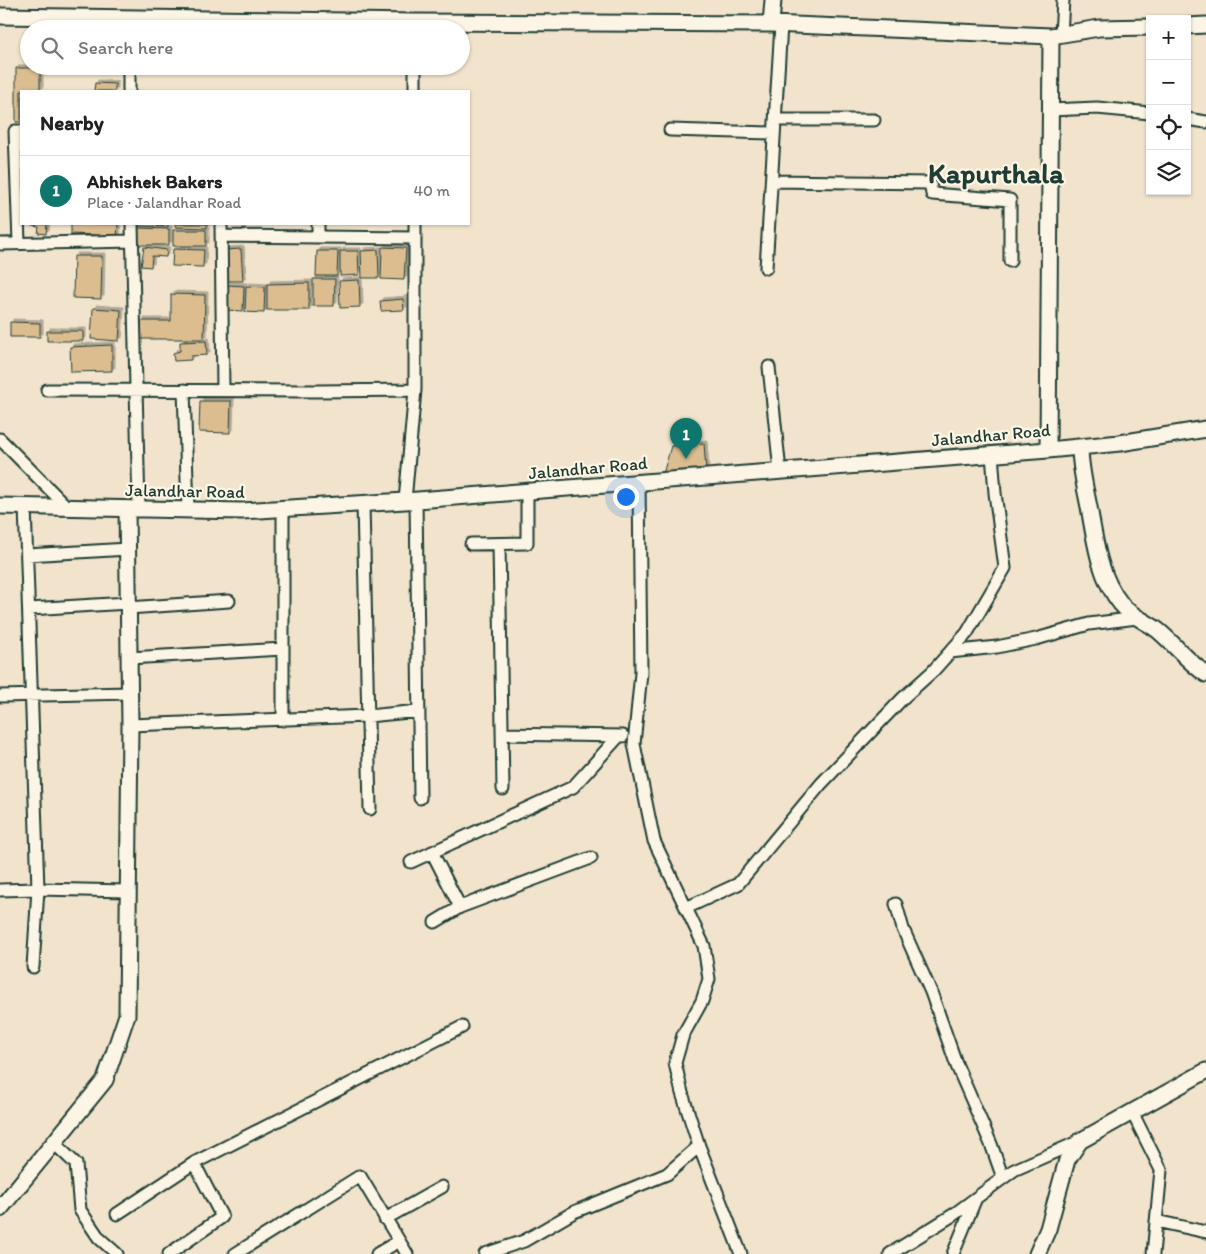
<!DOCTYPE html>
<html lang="en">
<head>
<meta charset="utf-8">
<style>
  body { margin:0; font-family:Itim,sans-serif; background:#f6f6f6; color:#222 }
  .controls { position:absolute; right:15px; top:15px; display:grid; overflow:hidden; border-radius:0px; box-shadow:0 1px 4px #0004 }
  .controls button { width:45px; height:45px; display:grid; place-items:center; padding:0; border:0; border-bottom:1px solid #e0e0e0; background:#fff; color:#222; font:25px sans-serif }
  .you { position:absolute; left:625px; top:496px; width:18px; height:18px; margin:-12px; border:4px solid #fff; border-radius:50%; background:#1a73e8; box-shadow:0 0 0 8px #1a73e833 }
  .badge { display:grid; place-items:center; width:32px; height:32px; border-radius:50%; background:#0f766e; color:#fff; font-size:16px; font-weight:700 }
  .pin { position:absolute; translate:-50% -41px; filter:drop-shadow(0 1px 2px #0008) }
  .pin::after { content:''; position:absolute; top:26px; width:18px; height:15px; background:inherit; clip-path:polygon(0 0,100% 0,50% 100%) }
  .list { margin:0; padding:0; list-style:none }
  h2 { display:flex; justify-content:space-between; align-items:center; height:65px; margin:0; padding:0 20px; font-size:21px }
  h2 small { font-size:16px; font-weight:400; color:#767676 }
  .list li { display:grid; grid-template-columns:32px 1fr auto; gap:15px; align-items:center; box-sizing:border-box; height:70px; padding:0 20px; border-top:1px solid #e0e0e0 }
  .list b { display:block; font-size:19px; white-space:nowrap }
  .list p { margin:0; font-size:16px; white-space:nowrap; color:#767676 }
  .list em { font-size:16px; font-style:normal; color:#767676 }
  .icon { flex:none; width:28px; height:28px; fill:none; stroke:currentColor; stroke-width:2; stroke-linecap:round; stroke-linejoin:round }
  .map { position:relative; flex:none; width:1206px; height:1254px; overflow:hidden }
  .search { position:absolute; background:#fff; box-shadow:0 1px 4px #0004; left:20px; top:20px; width:450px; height:55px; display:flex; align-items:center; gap:12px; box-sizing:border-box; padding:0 18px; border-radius:28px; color:#767676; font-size:19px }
  .panel { position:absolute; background:#fff; box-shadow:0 1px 4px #0004; left:20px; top:90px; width:450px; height:135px; border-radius:0px }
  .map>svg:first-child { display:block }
  .building { fill:#dcbd90; stroke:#1f3d34; filter:url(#shadow) }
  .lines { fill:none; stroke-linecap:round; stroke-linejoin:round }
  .street-casing { stroke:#1f3d34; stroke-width:15 }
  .secondary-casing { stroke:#1f3d34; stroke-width:19 }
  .street { stroke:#fcf5e5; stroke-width:11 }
  .secondary { stroke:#fcf5e5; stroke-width:15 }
  .labels { text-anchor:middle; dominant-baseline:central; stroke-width:4.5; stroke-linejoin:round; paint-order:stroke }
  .street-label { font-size:18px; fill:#1f3d34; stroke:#fcf5e5 }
  .town-label { font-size:28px; font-weight:bold; fill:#1f3d34; stroke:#fcf5e5 }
</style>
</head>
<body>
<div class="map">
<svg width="1206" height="1254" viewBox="0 0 1206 1254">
  <defs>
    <filter id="shadow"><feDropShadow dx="3" dy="-3" stdDeviation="0" flood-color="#0004"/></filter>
  </defs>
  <rect width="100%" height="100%" fill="#f2e4cc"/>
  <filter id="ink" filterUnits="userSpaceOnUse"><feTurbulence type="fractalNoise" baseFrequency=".02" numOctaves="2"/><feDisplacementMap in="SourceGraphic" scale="10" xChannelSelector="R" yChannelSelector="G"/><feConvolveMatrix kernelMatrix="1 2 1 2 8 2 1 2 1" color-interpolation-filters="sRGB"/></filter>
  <g filter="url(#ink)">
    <path class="building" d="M 16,68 L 40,68 L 40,91 L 21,91 L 21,122 L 16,122 Z
      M 95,83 L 115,84 L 115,91 L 94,91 Z
      M 32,224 L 47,224 L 46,234 L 38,233 L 39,227 L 32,226 Z
      M 71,224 L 118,224 L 117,238 L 96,239 L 95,235 L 71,234 Z
      M 138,224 L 168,224 L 168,227 L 138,226 Z
      M 175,224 L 207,224 L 207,228 L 175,227 Z
      M 138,228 L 169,229 L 169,245 L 137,245 Z
      M 173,230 L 206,230 L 206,246 L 173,246 Z
      M 144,247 L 167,250 L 166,257 L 152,256 L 151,267 L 141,266 Z
      M 382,247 L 406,248 L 404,280 L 381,279 Z
      M 173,249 L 204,250 L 203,267 L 172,266 Z
      M 241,249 L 243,281 L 226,281 L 225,250 Z
      M 378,250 L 379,278 L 362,278 L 361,251 Z
      M 317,251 L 338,251 L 337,276 L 316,276 Z
      M 340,251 L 358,251 L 359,275 L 340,276 Z
      M 74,256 L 102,256 L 101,299 L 73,298 Z
      M 313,279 L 335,279 L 334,306 L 313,306 Z
      M 359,280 L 360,307 L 340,308 L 339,281 Z
      M 309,283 L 309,310 L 267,310 L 267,284 Z
      M 227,285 L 244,286 L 243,311 L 226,310 Z
      M 246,286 L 265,287 L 264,313 L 245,312 Z
      M 171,294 L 205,295 L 204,339 L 141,339 L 141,321 L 171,321 Z
      M 403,299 L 404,310 L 381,311 L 380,301 Z
      M 93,308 L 121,310 L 119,341 L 91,339 Z
      M 10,322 L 40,323 L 40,337 L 10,337 Z
      M 47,331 L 83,331 L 83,341 L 47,341 Z
      M 206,341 L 207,355 L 191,356 L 191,360 L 174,361 L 173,353 L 180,351 L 180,342 Z
      M 112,345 L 112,371 L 71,372 L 70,347 Z
      M 200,401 L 231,401 L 230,433 L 199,432 Z
      M 704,443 L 706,472 L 661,481 L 671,446 Z"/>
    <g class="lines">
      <defs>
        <path id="street" d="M 1061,35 L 1063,0
          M 129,66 L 129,91
          M 415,91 L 415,66
          M 1050,110 L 1097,108 L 1150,113
          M 1187,119 L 1206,122
          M 775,120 L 874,120
          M 670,130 L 774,133
          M 772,181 L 930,183 L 932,194 L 1010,200 L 1010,261
          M 132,224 L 139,509
          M 221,224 L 223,390
          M 318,224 L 318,237
          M 221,236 L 415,238
          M 19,243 L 15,131 L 21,131
          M 0,244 L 132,241
          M 766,268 L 781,25
          M 769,367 L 780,471
          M 47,390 L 317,391 L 415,390
          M 184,390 L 188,510
          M 0,439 L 67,507
          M 639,482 L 641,673 L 634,744 L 654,841 L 686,908 L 738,884 L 821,784 L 903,698 L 933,671 L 967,633 L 1005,568 L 995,493 L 992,454
          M 416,500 L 420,798
          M 405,501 L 415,390 L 415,224
          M 363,504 L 370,809
          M 25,506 L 38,889 L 33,967
          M 471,544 L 527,543 L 527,491
          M 499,544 L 503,789
          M 27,555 L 128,549
          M 128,608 L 229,601
          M 29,609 L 128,603
          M 950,652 L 997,647 L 1036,639 L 1089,624 L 1137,618
          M 129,658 L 283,649
          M 0,696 L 130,693
          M 283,720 L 283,509
          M 130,725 L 368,716 L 419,711
          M 502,734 L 623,736
          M 432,852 L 460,907
          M 411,862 L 573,787 L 619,736
          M 0,890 L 38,889 L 128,891
          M 896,904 L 903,929 L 931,992 L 957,1066 L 991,1144 L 1003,1178
          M 686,908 L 704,946 L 709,979 L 702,1001 L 683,1035 L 675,1063 L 682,1093 L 699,1146 L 741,1254
          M 435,922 L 460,907 L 591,858
          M 1132,1112 L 1161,1170 L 1153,1254
          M 54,1143 L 76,1164 L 80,1210 L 99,1238 L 117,1254
          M 194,1163 L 462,1027
          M 117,1214 L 194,1163 L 222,1217 L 169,1254
          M 385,1219 L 442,1187
          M 1156,1221 L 1206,1232
          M 235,1254 L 360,1176 L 407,1254
          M 377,1254 L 399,1241
          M 485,1254 L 524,1241 L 574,1212 L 667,1174 L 699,1146
          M 890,1254 L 953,1215 L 1014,1170 L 1080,1141
          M 953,1254 L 976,1198"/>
        <path id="secondary" d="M 0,16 L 415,22 L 771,24 L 773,0
          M 771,24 L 1051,36 L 1099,28 L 1150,27
          M 1187,26 L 1206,25
          M 1080,447 C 1080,467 1085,487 1089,507 C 1095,540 1099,577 1121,604 C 1131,617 1149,622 1161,633 C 1176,646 1189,663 1206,674
          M 1048,450 L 1051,36
          M 0,506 L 242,511 L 405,501 L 1048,450 L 1120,443 L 1206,429
          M 0,1209 L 105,1080 L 127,1015 L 130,725 L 127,509
          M 1037,1254 L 1048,1229 L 1067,1160 L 1080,1141 L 1206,1071"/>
      </defs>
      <use href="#street" class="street-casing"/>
      <use href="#secondary" class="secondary-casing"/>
      <use href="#street" class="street"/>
      <use href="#secondary" class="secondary"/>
    </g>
  </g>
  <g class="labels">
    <g class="street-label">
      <text transform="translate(991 435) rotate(-5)">Jalandhar Road</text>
      <text transform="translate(588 468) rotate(-5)">Jalandhar Road</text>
      <text transform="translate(185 491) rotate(1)">Jalandhar Road</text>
    </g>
    <g class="town-label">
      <text x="996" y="173">Kapurthala</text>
    </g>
  </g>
</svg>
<div class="controls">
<button>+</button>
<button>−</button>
<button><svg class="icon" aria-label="locate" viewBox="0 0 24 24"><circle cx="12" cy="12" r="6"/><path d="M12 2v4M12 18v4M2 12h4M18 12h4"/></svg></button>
<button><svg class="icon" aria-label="layers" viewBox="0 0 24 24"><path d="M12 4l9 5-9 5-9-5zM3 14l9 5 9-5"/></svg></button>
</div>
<div class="you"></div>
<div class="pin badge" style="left:686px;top:459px">1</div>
<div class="search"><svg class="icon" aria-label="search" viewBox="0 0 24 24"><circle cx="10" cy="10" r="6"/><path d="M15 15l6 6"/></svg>Search here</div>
<section class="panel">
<h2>Nearby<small></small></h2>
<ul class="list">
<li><span class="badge">1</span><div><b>Abhishek Bakers</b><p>Place · Jalandhar Road</p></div><em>40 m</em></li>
</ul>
</section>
</div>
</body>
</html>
